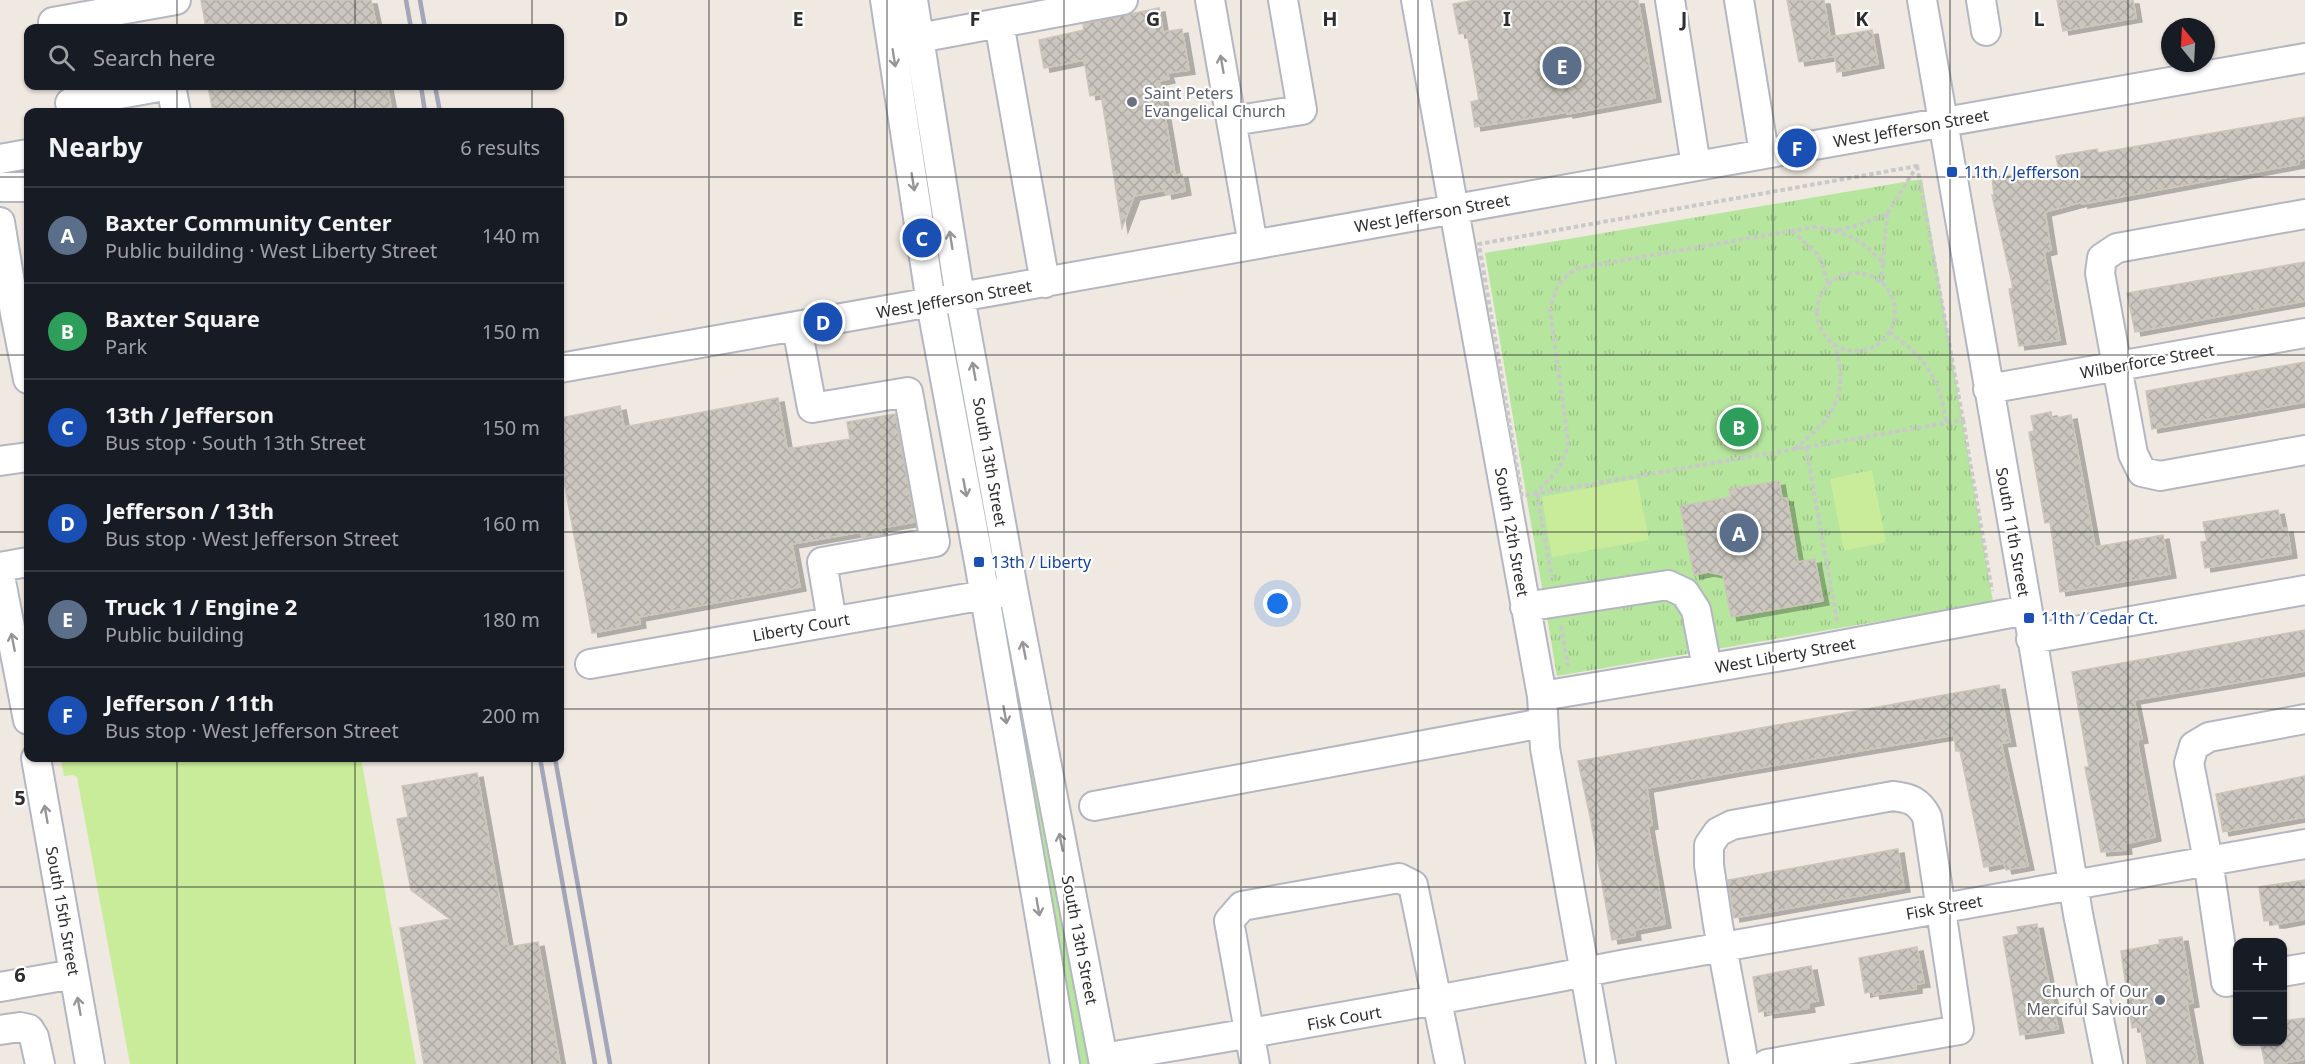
<!DOCTYPE html>
<html lang="en">
<head>
<meta charset="utf-8">
<style>
  body { margin:0; font-family:"Noto Sans",sans-serif; background:#20242c; color:#f1f3f6 }
  .controls { position:absolute; right:18px; bottom:18px; display:grid; overflow:hidden; border-radius:12px; box-shadow:0 2px 4px #0004 }
  .controls button { width:54px; height:54px; display:grid; place-items:center; padding:0; border:0; border-bottom:2px solid #363941; background:#171b24; color:#f1f3f6; font:30px sans-serif }
  .compass { position:absolute; left:2161px; top:18px; width:54px; height:54px; border-radius:50%; background:#171b24; box-shadow:0 2px 4px #0004; rotate:342deg }
  .you { position:absolute; left:1278px; top:604px; width:21px; height:21px; margin:-15px; border:4px solid #fff; border-radius:50%; background:#1a73e8; box-shadow:0 0 0 9px #1a73e833 }
  .badge { display:grid; place-items:center; width:39px; height:39px; border-radius:50%; background:#db2777; color:#fff; font-size:20px; font-weight:700 }
  .pin { position:absolute; translate:-50% -50%; border:3px solid #fff; box-shadow:0 2px 6px #0006 }
  .list { margin:0; padding:0; list-style:none }
  h2 { display:flex; justify-content:space-between; align-items:center; height:78px; margin:0; padding:0 24px; font-size:26px }
  h2 small { font-size:20px; font-weight:400; color:#9ea1a6 }
  .list li { display:grid; grid-template-columns:39px 1fr auto; gap:18px; align-items:center; box-sizing:border-box; height:96px; padding:0 24px; border-top:2px solid #363941 }
  .list b { display:block; font-size:22px; white-space:nowrap }
  .list p { margin:0; font-size:20px; white-space:nowrap; color:#9ea1a6 }
  .list em { font-size:20px; font-style:normal; color:#9ea1a6 }
  .icon { flex:none; width:33px; height:33px; fill:none; stroke:currentColor; stroke-width:2; stroke-linecap:round; stroke-linejoin:round }
  .map { position:relative; flex:none; width:2305px; height:1064px; overflow:hidden }
  .search { position:absolute; background:#171b24; box-shadow:0 2px 4px #0004; left:24px; top:24px; width:540px; height:66px; display:flex; align-items:center; gap:15px; box-sizing:border-box; padding:0 21px; border-radius:12px; color:#9ea1a6; font-size:22px }
  .panel { position:absolute; background:#171b24; box-shadow:0 2px 4px #0004; left:24px; top:108px; width:540px; height:654px; border-radius:12px }
  .map>svg:first-child { display:block }
  .grass { fill:#b6e59e }
  .park { fill:url(#park-tufts) }
  .pitch { fill:#c9ec9a }
  .building { fill:url(#building-cross-hatch); stroke:#cbc5ba; stroke-width:1.5; filter:url(#shadow) }
  .lines { fill:none; stroke-linecap:round; stroke-linejoin:round }
  .minor-casing { stroke:#b4b7c1; stroke-width:32 }
  .path { stroke:#c9c9c9; stroke-width:4; stroke-dasharray:4.5 3; stroke-linecap:butt }
  .minor { stroke:#fff; stroke-width:28 }
  .rail { stroke:#a3a6b8; stroke-width:4.5 }
  .oneway { stroke:#969696 }
  .grid { fill:none; stroke:#2e2e2e; stroke-width:1.5; stroke-opacity:0.55 }
  .worship-dot { fill:#6b7280; stroke:#fff; stroke-width:2 }
  .transit-dot { fill:#1a4fb4; stroke:#fff; stroke-width:2 }
  .labels { text-anchor:middle; dominant-baseline:central; stroke-width:4.5; stroke-linejoin:round; paint-order:stroke }
  .worship-label { font-size:16px; fill:#5b616d; stroke:#fff; text-anchor:start }
  .street-label { font-size:16px; fill:#2e2e2e; stroke:#fff }
  .transit-label { font-size:16px; fill:#164399; stroke:#fff; text-anchor:start }
  .grid-label { font-size:20px; text-anchor:middle; font-weight:bold; fill:#2e2e2e; stroke:#fff; stroke-width:4.5; stroke-linejoin:round; paint-order:stroke }
</style>
</head>
<body>
<div class="map">
<svg width="2305" height="1064" viewBox="0 0 2305 1064">
  <defs>
    <pattern id="park-tufts" width="24" height="20" patternUnits="userSpaceOnUse" patternTransform="scale(1.5)"><rect width="24" height="20" fill="#b6e59e"/><path d="M3 7l-1-3M5 7V3M7 7l1-3M15 17l-1-3M17 17v-4M19 17l1-3" fill="none" stroke="#9dc588"/></pattern>
    <pattern id="building-cross-hatch" width="8" height="8" patternUnits="userSpaceOnUse" patternTransform="scale(1.5)"><rect width="8" height="8" fill="#cbc7bf"/><path d="M0 0l8 8M0 8l8-8" fill="none" stroke="#afaba4"/></pattern>
    <filter id="shadow"><feDropShadow dx="6" dy="4" stdDeviation="0" flood-color="#0004"/></filter>
  </defs>
  <rect width="100%" height="100%" fill="#efe9e1"/>
  <path class="grass" d="M 1018,711 L 1038,764 L 1091,1064 L 1078,1064 Z"/>
  <path class="park" d="M 1922,179 L 1993,602 L 1557,676 L 1485,253 Z"/>
  <path class="pitch" d="M 1872,470 L 1886,542 L 1844,551 L 1830,479 Z
    M 1637,479 L 1649,540 L 1552,557 L 1542,497 Z
    M 88,758 L 361,758 L 416,1064 L 130,1064 L 77,777 L 73,775 L 64,776 L 61,762 Z"/>
  <path class="building" d="M 201,0 L 371,0 L 377,28 L 206,28 Z
    M 1475,0 L 1638,0 L 1655,98 L 1567,114 L 1567,112 L 1475,127 L 1471,102 L 1479,100 L 1467,33 L 1459,34 L 1453,4 Z
    M 1787,0 L 1824,0 L 1830,37 L 1872,30 L 1878,64 L 1837,72 L 1835,56 L 1799,62 Z
    M 2057,0 L 2133,0 L 2136,18 L 2063,31 Z
    M 1159,8 L 1163,32 L 1182,29 L 1189,70 L 1167,73 L 1169,79 L 1159,81 L 1175,175 L 1182,174 L 1185,191 L 1166,195 L 1165,190 L 1134,196 L 1122,228 L 1101,94 L 1090,96 L 1084,60 L 1044,68 L 1039,40 L 1084,30 L 1083,24 Z
    M 208,86 L 387,86 L 392,112 L 213,112 Z
    M 2305,117 L 2305,159 L 2299,160 L 2299,164 L 2082,204 L 2082,202 L 2045,212 L 2051,250 L 2044,252 L 2060,340 L 2019,346 L 2009,289 L 2013,288 L 1992,195 L 1994,195 L 1992,178 L 2017,174 L 2018,179 L 2059,171 L 2056,156 L 2097,149 L 2098,153 Z
    M 2305,262 L 2305,301 L 2135,332 L 2127,293 Z
    M 2305,362 L 2305,402 L 2152,429 L 2146,391 Z
    M 778,398 L 787,449 L 850,439 L 847,422 L 895,414 L 915,522 L 881,528 L 882,535 L 862,538 L 861,532 L 792,544 L 800,587 L 639,617 L 640,624 L 592,633 L 560,459 L 560,418 L 620,406 L 624,427 Z
    M 2051,412 L 2052,419 L 2071,415 L 2095,547 L 2163,535 L 2170,574 L 2060,592 L 2050,522 L 2045,523 L 2029,432 L 2034,431 L 2031,416 Z
    M 1779,481 L 1782,498 L 1787,498 L 1798,562 L 1815,559 L 1823,601 L 1731,617 L 1723,575 L 1708,572 L 1694,575 L 1680,506 L 1731,497 L 1729,489 Z
    M 2278,510 L 2282,529 L 2287,528 L 2291,554 L 2205,568 L 2201,542 L 2207,541 L 2203,522 Z
    M 2305,630 L 2305,671 L 2134,700 L 2142,739 L 2137,740 L 2155,837 L 2125,844 L 2126,850 L 2101,852 L 2085,767 L 2089,767 L 2072,672 Z
    M 1999,685 L 2010,742 L 2001,743 L 2028,866 L 2006,870 L 2004,863 L 1984,867 L 1960,751 L 1956,751 L 1954,735 L 1735,772 L 1647,788 L 1652,825 L 1648,826 L 1665,924 L 1634,930 L 1635,936 L 1612,940 L 1591,821 L 1578,761 Z
    M 477,773 L 508,947 L 538,942 L 560,1064 L 424,1064 L 400,928 L 450,919 L 411,890 L 397,819 L 408,817 L 402,786 Z
    M 2305,776 L 2305,817 L 2223,832 L 2216,794 Z
    M 1898,849 L 1904,888 L 1734,918 L 1728,880 Z
    M 2305,880 L 2305,919 L 2279,924 L 2274,924 L 2273,920 L 2264,921 L 2259,887 Z
    M 2037,924 L 2058,1029 L 2020,1035 L 2003,937 L 2019,934 L 2017,927 Z
    M 2182,937 L 2193,1003 L 2187,1004 L 2198,1064 L 2147,1064 L 2140,1026 L 2132,1028 L 2121,951 L 2160,944 L 2159,940 Z
    M 1917,947 L 1924,983 L 1916,984 L 1916,989 L 1874,995 L 1873,991 L 1865,993 L 1859,958 Z
    M 1811,966 L 1818,1001 L 1808,1003 L 1809,1008 L 1768,1014 L 1767,1010 L 1759,1012 L 1753,977 Z
    M 2305,1018 L 2305,1059 L 2279,1064 L 2265,1064 L 2260,1041 L 2283,1041 L 2283,1021 Z"/>
  <g class="lines">
    <defs>
      <path id="minor" d="M 885,0 L 931,303 L 979,562 L 1065,1064
        M 913,0 L 960,297 L 1013,589 L 1104,1064
        M 1210,0 L 1253,245
        M 1416,0 L 1542,696 L 1545,748 L 1601,1064
        M 1670,0 L 1696,166
        M 1739,0 L 1764,153
        M 1922,0 L 2029,618 L 2078,914 L 2108,1064
        M 1981,0 L 1986,31
        M 53,22 L 176,0
        M 999,23 L 1045,283
        M 919,38 L 1123,0
        M 171,86 L 176,112
        M 70,103 L 164,86
        M 1232,121 L 1302,110 L 1283,0
        M 0,159 L 28,154
        M 0,187 L 28,187
        M 2305,214 L 2117,248 L 2102,258 L 2100,273 L 2133,454 L 2142,472 L 2160,476 L 2305,450
        M 0,222 L 15,313 L 28,379
        M 797,327 L 812,408 L 908,392 L 935,542 L 822,562 L 832,622
        M 560,368 L 2305,58
        M 1988,389 L 2305,333
        M 0,461 L 28,457
        M 0,567 L 28,562
        M 0,576 L 28,720
        M 1525,607 L 1668,585 L 1685,593 L 1696,610 L 1707,668
        M 2031,639 L 2305,590
        M 590,664 L 1002,592
        M 1542,696 L 1788,655 L 2027,610
        M 36,758 L 90,1064
        M 1094,806 L 1543,723
        M 2282,972 L 2305,968
        M 2238,980 L 2226,982 L 2208,860 L 2189,763 L 2194,746 L 2209,737 L 2305,719
        M 0,987 L 74,974
        M 0,1030 L 20,1027 L 29,1029 L 34,1037 L 40,1064
        M 1103,1058 C 1276,1029 1449,999 1621,965 L 2305,844
        M 1255,1064 L 1229,921 L 1242,906 L 1399,878 L 1413,885 L 1450,1064
        M 1744,1064 L 1718,925 L 1709,865 L 1709,845 L 1718,832 L 1732,825 L 1893,796 C 1910,798 1919,801 1927,817 L 1959,1030 L 1767,1064"/>
    </defs>
    <use href="#minor" class="minor-casing"/>
    <path class="path" d="M 1917,166 L 1963,420 L 1522,496 L 1479,244 Z
      M 1838,230 L 1859,225 L 1887,214 L 1917,166
      M 1792,231 L 1816,253 L 1822,263 L 1828,284
      M 1883,263 L 1887,214
      M1817 312a39 39 0 1 1 78 0a39 39 0 1 1-78 0Z
      M 1889,332 C 1926,358 1940,378 1946,423
      M 1963,420 L 1992,591
      M 1806,447 L 1837,621
      M 1794,449 C 1833,417 1850,398 1835,345
      M 1534,494 L 1551,478 L 1561,464 L 1568,447 L 1566,425 L 1550,310 C 1554,291 1560,277 1578,268 L 1814,227 C 1845,231 1863,239 1883,264 L 1881,283
      M 1537,494 L 1552,578
      M 1561,626 L 1568,666"/>
    <use href="#minor" class="minor"/>
    <path class="rail" d="M 406,0 L 411,28
      M 420,0 L 425,28
      M 421,86 L 425,112
      M 435,86 L 440,112
      M 540,758 L 595,1064
      M 555,758 L 610,1064"/>
  </g>
  <defs><path id="oneway-shaft" d="M-6 0H5M1.5-3L5.5 0L1.5 3" fill="none" stroke-width="1.6" stroke-linecap="round" stroke-linejoin="round" transform="scale(1.5)"/></defs>
  <g class="oneway">
    <use href="#oneway-shaft" transform="translate(894 58) rotate(81)"/>
    <use href="#oneway-shaft" transform="translate(1222 64) rotate(-100)"/>
    <use href="#oneway-shaft" transform="translate(913 182) rotate(81)"/>
    <use href="#oneway-shaft" transform="translate(951 240) rotate(-99)"/>
    <use href="#oneway-shaft" transform="translate(974 371) rotate(-100)"/>
    <use href="#oneway-shaft" transform="translate(965 488) rotate(79)"/>
    <use href="#oneway-shaft" transform="translate(13 642) rotate(-101)"/>
    <use href="#oneway-shaft" transform="translate(1024 650) rotate(-101)"/>
    <use href="#oneway-shaft" transform="translate(1005 715) rotate(80)"/>
    <use href="#oneway-shaft" transform="translate(46 814) rotate(-100)"/>
    <use href="#oneway-shaft" transform="translate(1061 842) rotate(-101)"/>
    <use href="#oneway-shaft" transform="translate(1038 907) rotate(80)"/>
    <use href="#oneway-shaft" transform="translate(79 1006) rotate(-100)"/>
  </g>
  <path class="grid" d="M 177,0 L 177,28M 355,0 L 355,28M 532,0 L 532,28M 709,0 L 709,1064M 887,0 L 887,1064M 1064,0 L 1064,1064M 1241,0 L 1241,1064M 1418,0 L 1418,1064M 1596,0 L 1596,1064M 1773,0 L 1773,1064M 1950,0 L 1950,1064M 2128,0 L 2128,1064M 177,86 L 177,112M 355,86 L 355,112M 532,86 L 532,112M 0,177 L 28,177M 560,177 L 2305,177M 0,355 L 28,355M 560,355 L 2305,355M 0,532 L 28,532M 560,532 L 2305,532M 0,709 L 28,709M 560,709 L 2305,709M 177,758 L 177,1064M 355,758 L 355,1064M 532,758 L 532,1064M 0,887 L 2305,887"/>
  <g class="worship-dot">
    <circle cx="1132" cy="102" r="6"/>
    <circle cx="2160" cy="1000" r="6"/>
  </g>
  <g class="transit-dot">
    <rect x="1946" y="166" width="12" height="12" rx="3"/>
    <rect x="973" y="556" width="12" height="12" rx="3"/>
    <rect x="2023" y="612" width="12" height="12" rx="3"/>
  </g>
  <g class="labels">
    <g class="worship-label">
      <text x="1144" y="93">Saint Peters<tspan x="1144" dy="18">Evangelical Church</tspan></text>
      <text x="2148" y="991" text-anchor="end">Church of Our<tspan x="2148" dy="18">Merciful Saviour</tspan></text>
    </g>
    <g class="street-label">
      <text transform="translate(1911 128) rotate(-10)">West Jefferson Street</text>
      <text transform="translate(1432 213) rotate(-10)">West Jefferson Street</text>
      <text transform="translate(954 299) rotate(-10)">West Jefferson Street</text>
      <text transform="translate(2147 361) rotate(-10)">Wilberforce Street</text>
      <text transform="translate(990 462) rotate(80)">South 13th Street</text>
      <text transform="translate(1512 532) rotate(80)">South 12th Street</text>
      <text transform="translate(2013 532) rotate(80)">South 11th Street</text>
      <text transform="translate(801 627) rotate(-10)">Liberty Court</text>
      <text transform="translate(1785 655) rotate(-10)">West Liberty Street</text>
      <text transform="translate(1944 907) rotate(-10)">Fisk Street</text>
      <text transform="translate(63 911) rotate(80)">South 15th Street</text>
      <text transform="translate(1080 940) rotate(79)">South 13th Street</text>
      <text transform="translate(1344 1018) rotate(-10)">Fisk Court</text>
    </g>
    <g class="transit-label">
      <text x="1964" y="172">11th / Jefferson</text>
      <text x="991" y="562">13th / Liberty</text>
      <text x="2041" y="618">11th / Cedar Ct.</text>
    </g>
  </g>
  <g class="grid-label">
    <text x="621" y="26">D</text>
    <text x="798" y="26">E</text>
    <text x="975" y="26">F</text>
    <text x="1153" y="26">G</text>
    <text x="1330" y="26">H</text>
    <text x="1507" y="26">I</text>
    <text x="1684" y="26">J</text>
    <text x="1862" y="26">K</text>
    <text x="2039" y="26">L</text>
    <text x="20" y="805">5</text>
    <text x="20" y="982">6</text>
  </g>
</svg>
<div class="controls">
<button>+</button>
<button>−</button>
</div>
<svg class="compass" viewBox="-18 -18 36 36"><path d="M0-13l5 13h-10z" fill="#e53935"/><path d="M0 13l5-13h-10z" fill="#9ea1a6"/></svg>
<div class="you"></div>
<div class="pin badge" style="left:1739px;top:533px;background:#5c6f8a">A</div>
<div class="pin badge" style="left:1739px;top:427px;background:#2e9e5b">B</div>
<div class="pin badge" style="left:922px;top:238px;background:#1a4fb4">C</div>
<div class="pin badge" style="left:823px;top:322px;background:#1a4fb4">D</div>
<div class="pin badge" style="left:1562px;top:66px;background:#5c6f8a">E</div>
<div class="pin badge" style="left:1797px;top:148px;background:#1a4fb4">F</div>
<div class="search"><svg class="icon" aria-label="search" viewBox="0 0 24 24"><circle cx="10" cy="10" r="6"/><path d="M15 15l6 6"/></svg>Search here</div>
<section class="panel">
<h2>Nearby<small>6 results</small></h2>
<ul class="list">
<li><span class="badge" style="background:#5c6f8a">A</span><div><b>Baxter Community Center</b><p>Public building · West Liberty Street</p></div><em>140 m</em></li>
<li><span class="badge" style="background:#2e9e5b">B</span><div><b>Baxter Square</b><p>Park</p></div><em>150 m</em></li>
<li><span class="badge" style="background:#1a4fb4">C</span><div><b>13th / Jefferson</b><p>Bus stop · South 13th Street</p></div><em>150 m</em></li>
<li><span class="badge" style="background:#1a4fb4">D</span><div><b>Jefferson / 13th</b><p>Bus stop · West Jefferson Street</p></div><em>160 m</em></li>
<li><span class="badge" style="background:#5c6f8a">E</span><div><b>Truck 1 / Engine 2</b><p>Public building</p></div><em>180 m</em></li>
<li><span class="badge" style="background:#1a4fb4">F</span><div><b>Jefferson / 11th</b><p>Bus stop · West Jefferson Street</p></div><em>200 m</em></li>
</ul>
</section>
</div>
</body>
</html>
